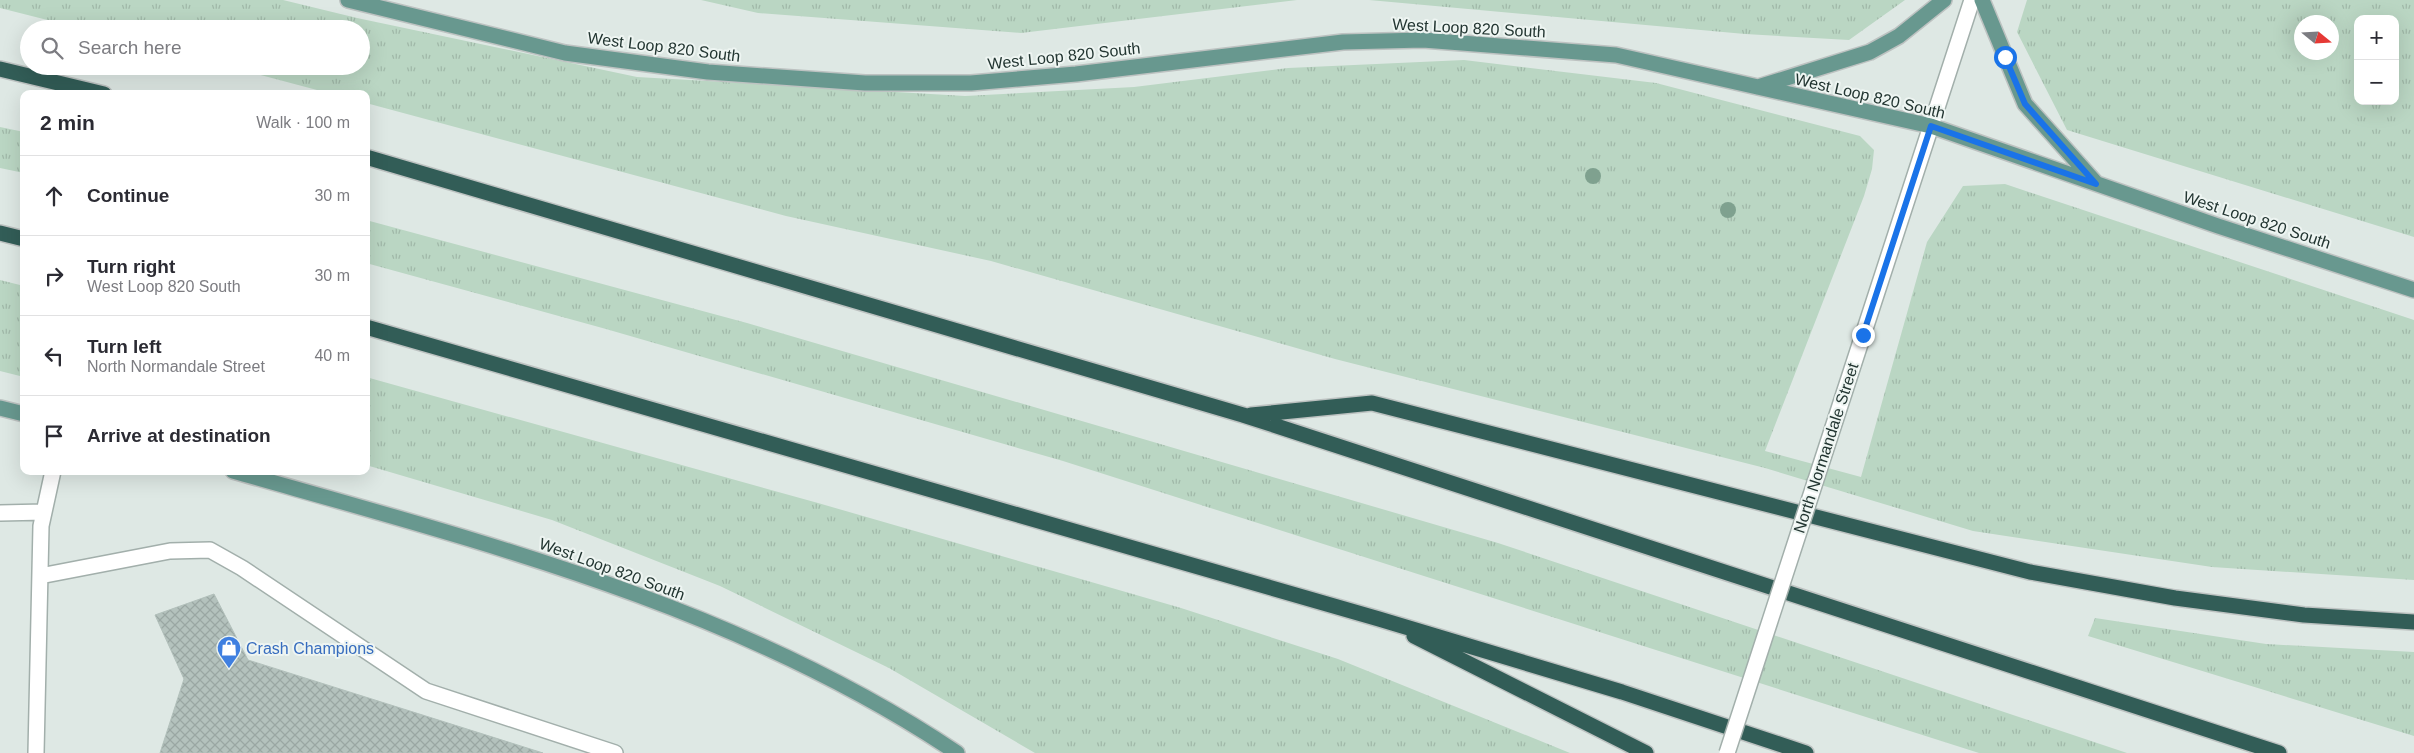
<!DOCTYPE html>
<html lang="en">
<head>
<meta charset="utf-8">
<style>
  body { margin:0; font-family:Arial,sans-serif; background:#f7f7f7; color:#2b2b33 }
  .controls { position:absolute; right:15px; top:15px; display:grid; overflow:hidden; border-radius:10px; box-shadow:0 5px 20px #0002 }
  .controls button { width:45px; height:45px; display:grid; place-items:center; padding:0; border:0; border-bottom:1px solid #e1e1e2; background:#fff; color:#2b2b33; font:25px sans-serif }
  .compass { position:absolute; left:2294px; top:15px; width:45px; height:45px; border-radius:50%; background:#fff; box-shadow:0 5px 20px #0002; rotate:108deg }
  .stop { position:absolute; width:15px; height:15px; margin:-11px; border:4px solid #1a73e8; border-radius:50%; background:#fff }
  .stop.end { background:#1a73e8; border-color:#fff; box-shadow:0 1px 5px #0008 }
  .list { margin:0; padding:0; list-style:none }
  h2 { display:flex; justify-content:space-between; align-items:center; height:65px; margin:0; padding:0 20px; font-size:21px }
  h2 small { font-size:16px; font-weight:400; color:#7c7c81 }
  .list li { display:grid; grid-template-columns:32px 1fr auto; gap:15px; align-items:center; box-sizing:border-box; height:80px; padding:0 20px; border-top:1px solid #e1e1e2 }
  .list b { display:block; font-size:19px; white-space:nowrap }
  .list p { margin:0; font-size:16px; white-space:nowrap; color:#7c7c81 }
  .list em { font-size:16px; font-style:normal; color:#7c7c81 }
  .icon { flex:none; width:28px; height:28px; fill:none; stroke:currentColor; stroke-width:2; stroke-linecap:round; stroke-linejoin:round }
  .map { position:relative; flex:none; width:2414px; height:753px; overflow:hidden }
  .search { position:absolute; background:#fff; box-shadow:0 5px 20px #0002; left:20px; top:20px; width:350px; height:55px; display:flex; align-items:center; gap:12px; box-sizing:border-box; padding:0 18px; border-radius:28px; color:#7c7c81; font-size:19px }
  .panel { position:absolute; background:#fff; box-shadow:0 5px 20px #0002; left:20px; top:90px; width:350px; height:385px; border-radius:10px }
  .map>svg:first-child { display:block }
  .grass { fill:url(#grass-tufts); fill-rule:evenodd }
  .building { fill:url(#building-cross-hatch); stroke:#b2c0bb }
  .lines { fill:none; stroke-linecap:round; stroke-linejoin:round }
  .minor-casing { stroke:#a2afab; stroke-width:18 }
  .major-casing { stroke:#bdc2c1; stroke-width:18 }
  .highway-casing { stroke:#bdc2c1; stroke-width:18 }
  .minor { stroke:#fff; stroke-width:15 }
  .major { stroke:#68988f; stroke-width:15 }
  .highway { stroke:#325d57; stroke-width:15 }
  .minor-bridge-casing { stroke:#a2afab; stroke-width:18; stroke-linecap:butt }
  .minor-bridge { stroke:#fff; stroke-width:15 }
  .tree { fill:#7fa18f }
  .route { stroke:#1a73e8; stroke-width:6 }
  .labels { text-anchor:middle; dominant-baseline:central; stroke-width:4; stroke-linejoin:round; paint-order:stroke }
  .street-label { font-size:16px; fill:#223531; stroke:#eef5f2 }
  .shop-label { font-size:16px; fill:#366cbe; stroke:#eef5f2; text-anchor:start }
</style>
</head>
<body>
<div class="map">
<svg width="2414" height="753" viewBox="0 0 2414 753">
  <defs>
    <pattern id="grass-tufts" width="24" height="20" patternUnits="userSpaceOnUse" patternTransform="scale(1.25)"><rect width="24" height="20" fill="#bad6c3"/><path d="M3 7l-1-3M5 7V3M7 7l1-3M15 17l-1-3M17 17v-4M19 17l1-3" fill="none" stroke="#a0b8a8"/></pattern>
    <pattern id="building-cross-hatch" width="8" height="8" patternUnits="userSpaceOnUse" patternTransform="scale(1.25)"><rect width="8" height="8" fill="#b4c2bd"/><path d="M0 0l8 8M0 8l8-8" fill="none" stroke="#9aa7a3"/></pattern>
  </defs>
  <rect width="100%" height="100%" fill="#dee8e4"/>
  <path class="grass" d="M 0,0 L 283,0 L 357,18 L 637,77 L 965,96 L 1134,87 L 1288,68 L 1464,60 L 1656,83 L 1860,136 L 1874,150 L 1872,169 L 1864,196 L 1765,451 L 1861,477 L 1927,242 L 1963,186 L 2005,184 L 2414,320 L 2414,580 L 2212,567 L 1973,531 L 1765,468 L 1335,359 L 991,261 L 786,216 L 366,103 L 366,94 L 332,94 L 227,66 L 361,66 L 361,29 L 83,29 L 0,8 Z
    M 701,0 L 1297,0 L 1021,33 L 758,13 Z
    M 1369,0 L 1905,0 L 1849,40 L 1745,34 Z
    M 2027,0 L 2414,0 L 2414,237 L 2067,130 L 2017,32 ZM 2358,19 L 2395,19 L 2395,101 L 2358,101 ZM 2302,22 L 2332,22 L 2332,52 L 2302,52 Z
    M 0,127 L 24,132 L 24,173 L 0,168 Z
    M 366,220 L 747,323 L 1498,543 L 2127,753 L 1979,753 L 1063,461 L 606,329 L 366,263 Z
    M 0,280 L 24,286 L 24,377 L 0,371 Z
    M 366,377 L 818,503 L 1181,608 L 1338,659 L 1570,753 L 1035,753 L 889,668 L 720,586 L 552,520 L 366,465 Z
    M 2095,618 L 2266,644 L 2414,652 L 2414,736 L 2088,636 Z"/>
  <path class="building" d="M 214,594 L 248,660 L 543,753 L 160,753 L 184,679 L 155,615 Z"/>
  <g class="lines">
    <defs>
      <path id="minor" d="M 1863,335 L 1972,0
        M 0,513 L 44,512
        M 40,576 L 170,551 L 210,550 L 242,568 L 426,691 L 615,753
        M 36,753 L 41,526 L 53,471"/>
      <path id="major" d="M 348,0 L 565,53 L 708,72 L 865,83 L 971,83 L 1076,74 L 1343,42 L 1423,40 L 1616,55 L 1931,126 L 2218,226 L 2414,290
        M 1982,0 L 2025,104 L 2095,182
        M 1758,87 L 1870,52 L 1899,36 L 1944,0
        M 0,408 L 24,414
        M 233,471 C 482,542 740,607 957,753"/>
      <path id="highway" d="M 0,69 L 104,94
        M 366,157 L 1243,415 L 2279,753
        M 0,233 L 24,239
        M 366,327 L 1379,619 L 1622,692 L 1806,753
        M 1251,415 L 1372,403 L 2030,572 L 2175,598 L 2304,615 L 2414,622
        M 1414,636 L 1646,753"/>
    </defs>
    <use href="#minor" class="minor-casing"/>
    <use href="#major" class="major-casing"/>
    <use href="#highway" class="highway-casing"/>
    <use href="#minor" class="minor"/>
    <use href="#major" class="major"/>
    <use href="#highway" class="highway"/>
    <defs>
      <path id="minor-bridge" d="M 1727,753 L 1863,335"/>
    </defs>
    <use href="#minor-bridge" class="minor-bridge-casing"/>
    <use href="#minor-bridge" class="minor-bridge"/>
  </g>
  <g class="tree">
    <circle cx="1593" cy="176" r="8"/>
    <circle cx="1728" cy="210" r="8"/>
  </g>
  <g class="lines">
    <path class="route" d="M 1863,335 L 1931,126 L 2096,184 L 2025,104 L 2005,57"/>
  </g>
  <defs>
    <symbol id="shop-pin" viewBox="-11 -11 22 30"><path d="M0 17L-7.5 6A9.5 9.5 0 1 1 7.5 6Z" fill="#3f7fe0" stroke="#eef5f2"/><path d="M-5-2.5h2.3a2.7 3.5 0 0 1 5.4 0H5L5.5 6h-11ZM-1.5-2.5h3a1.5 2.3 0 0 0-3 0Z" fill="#fff"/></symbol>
  </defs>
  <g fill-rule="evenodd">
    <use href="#shop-pin" x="215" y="634" width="28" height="38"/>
  </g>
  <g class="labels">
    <g class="street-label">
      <text transform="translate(1469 28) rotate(3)">West Loop 820 South</text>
      <text transform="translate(664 47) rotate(7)">West Loop 820 South</text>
      <text transform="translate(1064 56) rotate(-6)">West Loop 820 South</text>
      <text transform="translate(1870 96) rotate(13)">West Loop 820 South</text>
      <text transform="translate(2257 220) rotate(18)">West Loop 820 South</text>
      <text transform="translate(1826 448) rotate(-72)">North Normandale Street</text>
      <text transform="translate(612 569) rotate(20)">West Loop 820 South</text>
    </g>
    <g class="shop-label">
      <text x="246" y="648">Crash Champions</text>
    </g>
  </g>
</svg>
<div class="controls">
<button>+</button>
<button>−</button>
</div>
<svg class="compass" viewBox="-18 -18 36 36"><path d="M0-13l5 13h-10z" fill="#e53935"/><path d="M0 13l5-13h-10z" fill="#7c7c81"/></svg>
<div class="stop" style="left:2005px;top:57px"></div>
<div class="stop end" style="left:1863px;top:335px"></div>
<div class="search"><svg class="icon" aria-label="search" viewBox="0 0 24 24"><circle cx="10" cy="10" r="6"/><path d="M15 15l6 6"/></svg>Search here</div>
<section class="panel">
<h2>2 min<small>Walk · 100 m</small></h2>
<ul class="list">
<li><svg class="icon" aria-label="ahead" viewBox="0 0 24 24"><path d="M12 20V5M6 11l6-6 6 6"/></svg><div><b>Continue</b></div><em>30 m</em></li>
<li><svg class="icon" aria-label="right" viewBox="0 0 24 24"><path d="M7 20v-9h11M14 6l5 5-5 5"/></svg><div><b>Turn right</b><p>West Loop 820 South</p></div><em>30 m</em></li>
<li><svg class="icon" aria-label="left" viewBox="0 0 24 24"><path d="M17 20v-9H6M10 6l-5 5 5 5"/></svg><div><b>Turn left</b><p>North Normandale Street</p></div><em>40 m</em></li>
<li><svg class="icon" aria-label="arrive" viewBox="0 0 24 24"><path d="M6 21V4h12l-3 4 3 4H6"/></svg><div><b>Arrive at destination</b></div></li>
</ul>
</section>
</div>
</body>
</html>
